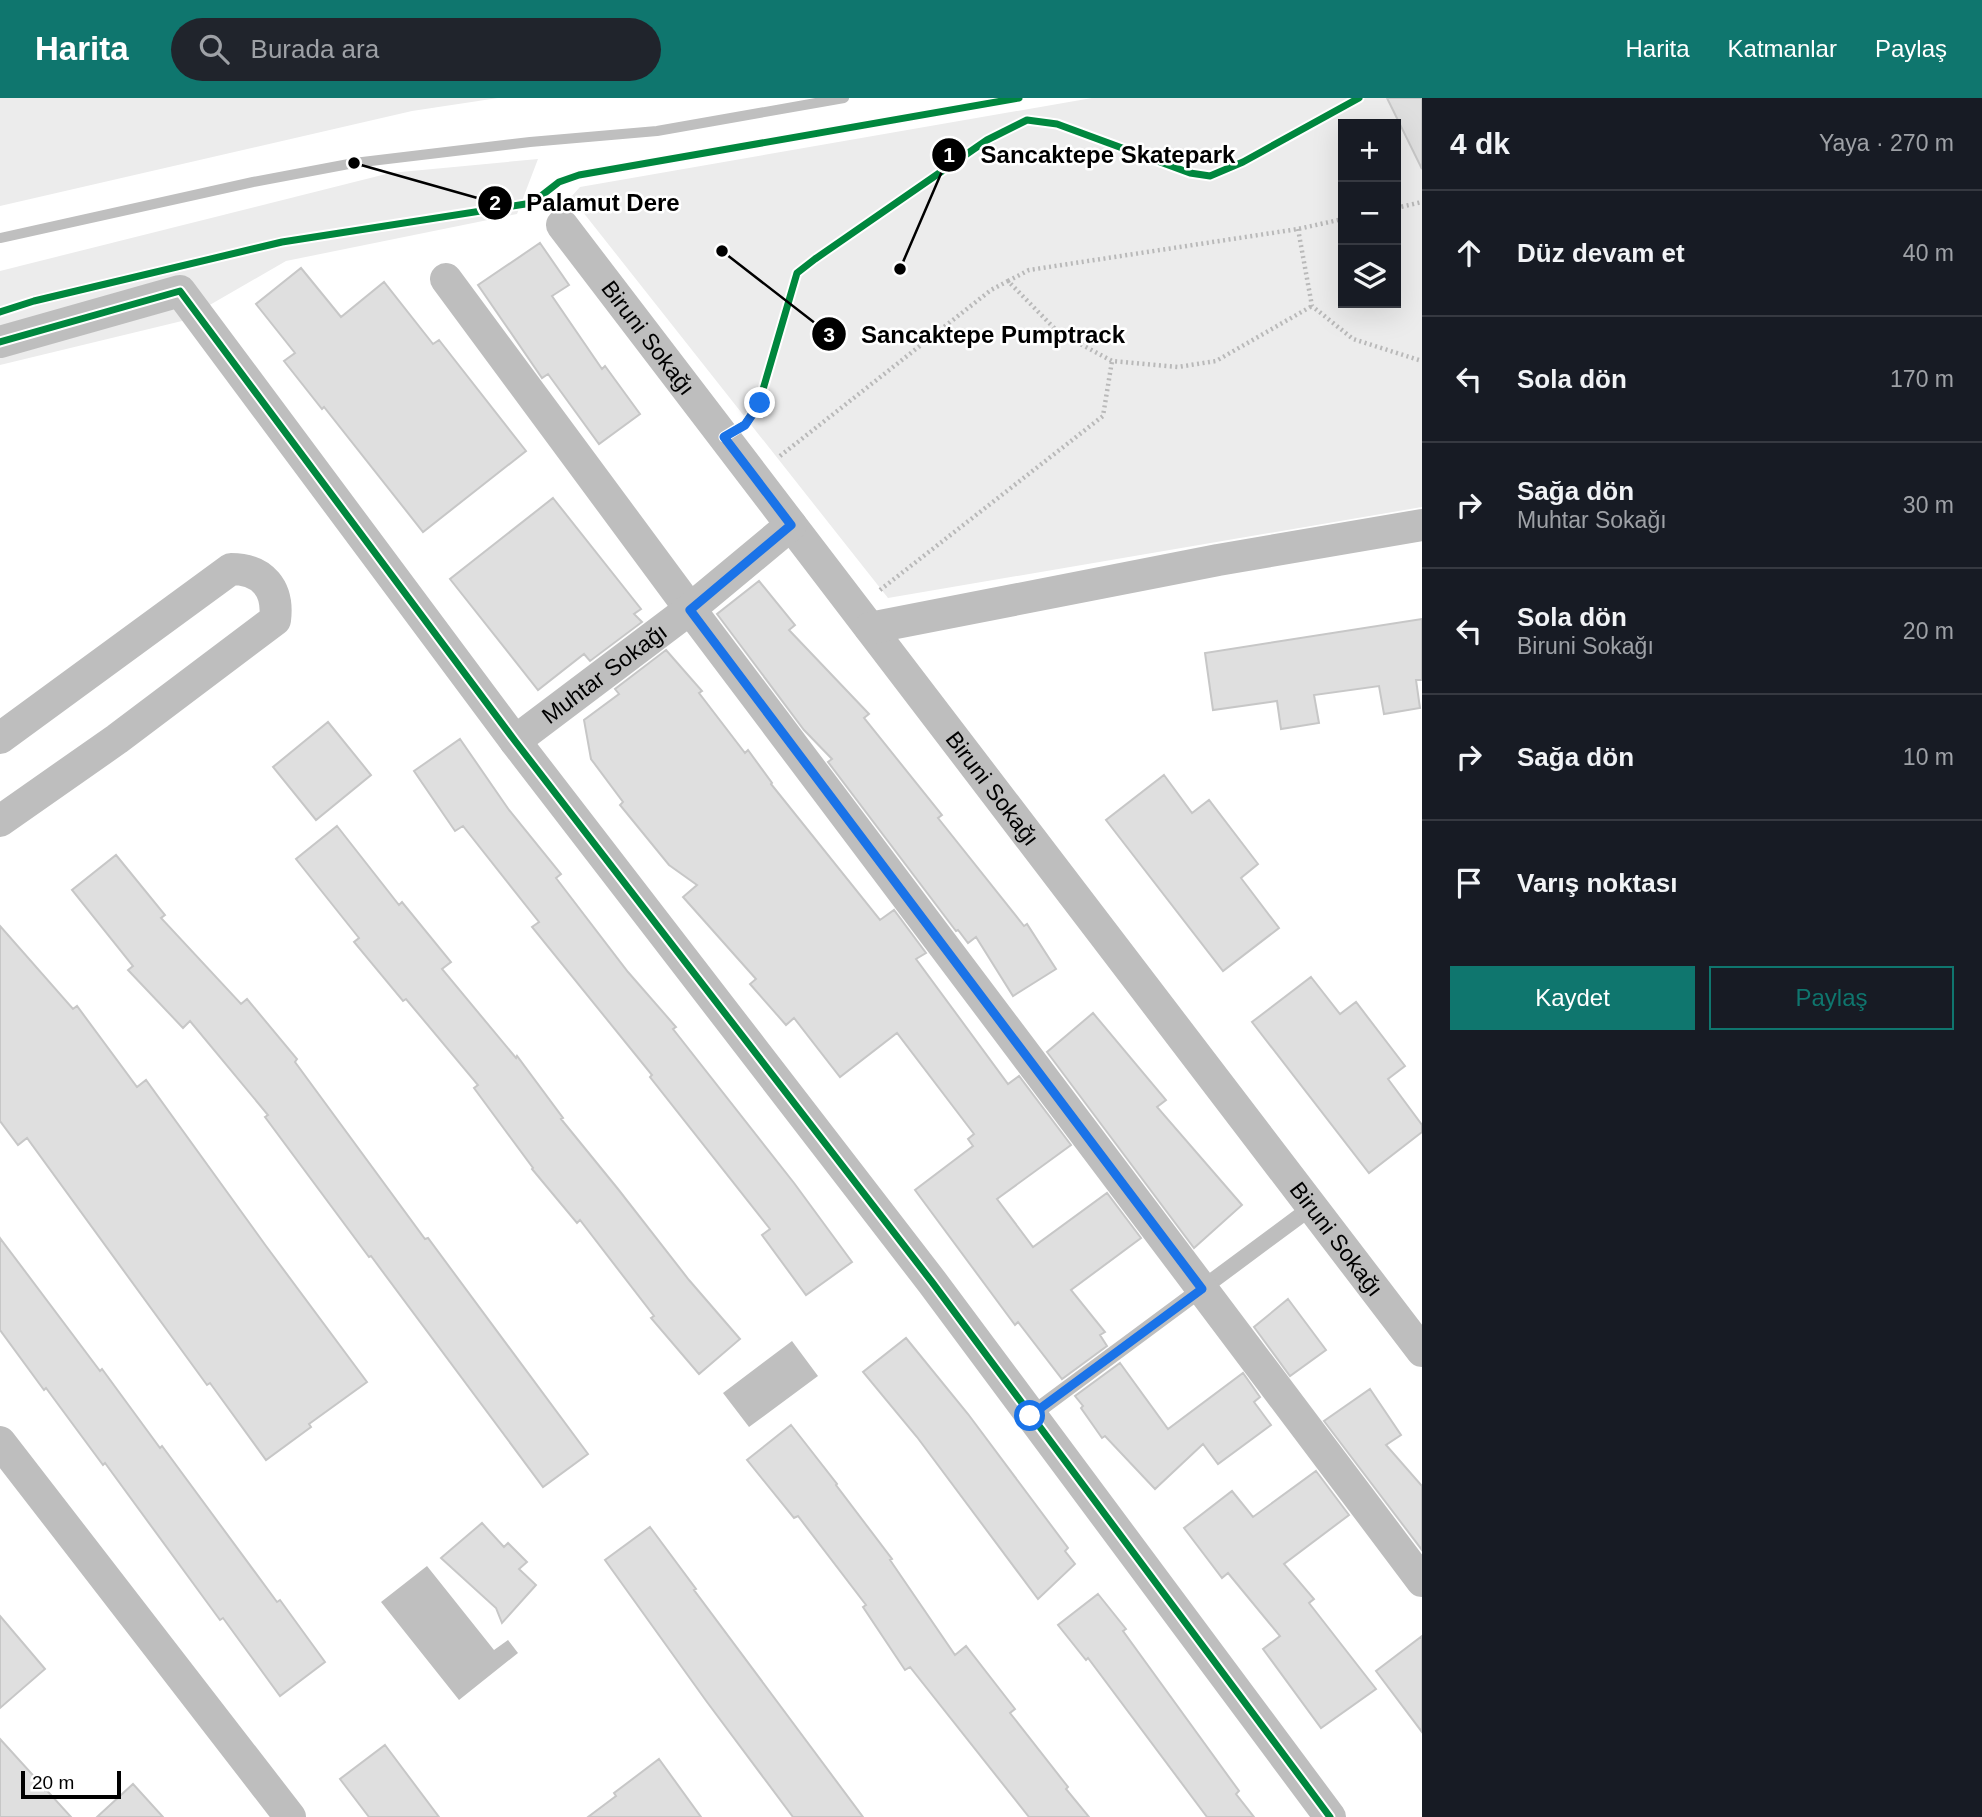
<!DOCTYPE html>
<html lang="tr">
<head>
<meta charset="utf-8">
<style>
  body { margin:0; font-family:Helvetica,sans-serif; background:#20242c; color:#f1f3f6 }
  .controls { position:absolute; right:21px; top:21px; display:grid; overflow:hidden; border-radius:0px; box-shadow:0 7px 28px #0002 }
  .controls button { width:63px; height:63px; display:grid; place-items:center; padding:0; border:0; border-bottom:2px solid #363941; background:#171b24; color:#f1f3f6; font:35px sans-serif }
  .scale { position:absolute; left:21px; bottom:18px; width:100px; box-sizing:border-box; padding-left:7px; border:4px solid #000; border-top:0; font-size:19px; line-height:24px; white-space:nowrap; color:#000; -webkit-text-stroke:5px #fff; paint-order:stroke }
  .stop { position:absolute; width:21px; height:21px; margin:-16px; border:5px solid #1a73e8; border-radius:50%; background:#fff }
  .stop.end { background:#1a73e8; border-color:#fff; box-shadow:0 2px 7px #0008 }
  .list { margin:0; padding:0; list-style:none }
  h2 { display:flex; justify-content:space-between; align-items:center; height:91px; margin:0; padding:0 28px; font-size:30px }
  h2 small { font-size:23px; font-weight:400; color:#9ea1a6 }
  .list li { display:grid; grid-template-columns:46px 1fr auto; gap:21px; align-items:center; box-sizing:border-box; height:126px; padding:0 28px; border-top:2px solid #363941 }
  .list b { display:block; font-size:26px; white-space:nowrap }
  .list p { margin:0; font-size:23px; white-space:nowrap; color:#9ea1a6 }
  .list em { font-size:23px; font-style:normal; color:#9ea1a6 }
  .actions { display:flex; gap:14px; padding:21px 28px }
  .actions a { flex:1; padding:16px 0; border:2px solid #0f766e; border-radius:0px; text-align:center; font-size:24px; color:#0f766e }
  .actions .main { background:#0f766e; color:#fff }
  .icon { flex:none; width:38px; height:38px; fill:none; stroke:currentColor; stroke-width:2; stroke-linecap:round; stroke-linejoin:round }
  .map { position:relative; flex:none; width:1422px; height:1719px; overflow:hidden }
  header { display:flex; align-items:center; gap:42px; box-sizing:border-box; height:98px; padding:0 35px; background:#0f766e; color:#fff }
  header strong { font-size:33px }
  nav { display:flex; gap:38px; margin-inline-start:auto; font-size:24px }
  .search { width:490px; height:63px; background:#20242c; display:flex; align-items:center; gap:18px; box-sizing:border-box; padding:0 24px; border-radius:38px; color:#9ea1a6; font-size:26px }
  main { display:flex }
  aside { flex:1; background:#171b24 }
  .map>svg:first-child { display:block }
  .green { fill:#ececec; fill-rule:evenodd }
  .water { fill:#bfbfbf }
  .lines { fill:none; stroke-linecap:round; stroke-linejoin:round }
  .stream { stroke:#bfbfbf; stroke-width:10 }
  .building { fill:#dfdfdf; stroke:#c7c7c7; stroke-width:2 }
  .path { stroke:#b9b9b9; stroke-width:4.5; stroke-dasharray:2 3.5; stroke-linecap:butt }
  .service { stroke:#bebebe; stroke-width:16 }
  .minor { stroke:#bebebe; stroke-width:32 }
  .cycleway-casing { stroke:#fff; stroke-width:11 }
  .cycleway { stroke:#00873e; stroke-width:7 }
  .route { stroke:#1a73e8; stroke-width:9 }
  .labels { text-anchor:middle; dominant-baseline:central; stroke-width:5; stroke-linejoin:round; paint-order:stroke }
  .street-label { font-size:23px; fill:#000; stroke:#fff }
  .leader { fill:none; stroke:#000; stroke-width:2.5 }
  .callout-dot { fill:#000; stroke:#fff; stroke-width:2.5 }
  .mark-label { font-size:21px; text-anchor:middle; font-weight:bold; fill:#fff }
  .callout-label { font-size:24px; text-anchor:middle; font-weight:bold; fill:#000; stroke:#fff; stroke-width:5; stroke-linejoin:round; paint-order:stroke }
</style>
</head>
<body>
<header>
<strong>Harita</strong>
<div class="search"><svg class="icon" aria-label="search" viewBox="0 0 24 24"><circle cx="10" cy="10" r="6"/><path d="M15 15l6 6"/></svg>Burada ara</div>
<nav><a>Harita</a><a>Katmanlar</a><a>Paylaş</a></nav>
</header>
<main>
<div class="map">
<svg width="1422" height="1719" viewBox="0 0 1422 1719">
  <rect width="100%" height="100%" fill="#fff"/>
  <path class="green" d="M 0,0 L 498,0 L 412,13 L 0,108 Z
    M 1092,0 L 1422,0 L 1422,409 L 888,500 L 571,99 L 580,89 ZM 1343,26 L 1396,26 L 1396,205 L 1343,205 Z
    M 538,61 L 517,116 L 286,163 L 182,223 L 0,267 L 0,173 L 390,75 Z"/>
  <path class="water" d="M 792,1243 L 818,1278 L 749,1329 L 723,1295 Z
    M 427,1468 L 494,1552 L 508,1542 L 518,1555 L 459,1602 L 381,1504 Z"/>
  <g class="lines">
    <path class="stream" d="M 0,140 L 253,84 L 354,65 L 530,44 L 657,33 L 844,0"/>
  </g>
  <path class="building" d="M 1387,0 L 1422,0 L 1422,71 Z
    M 540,145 L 569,187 L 552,198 L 602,271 L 605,268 L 640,316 L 599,346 L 548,276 L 542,280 L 478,187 Z
    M 301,170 L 341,219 L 384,184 L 433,246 L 439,242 L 526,353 L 423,434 L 324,309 L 322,311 L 284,263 L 295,255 L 256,206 Z
    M 553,400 L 641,511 L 634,516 L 642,524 L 590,563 L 584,556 L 538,592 L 450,481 Z
    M 759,483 L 795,527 L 789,532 L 869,616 L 864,620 L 942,717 L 938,720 L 1024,828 L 1027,826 L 1056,871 L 1013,898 L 976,839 L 968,845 L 958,832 L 956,833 L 828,664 L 832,661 L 804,632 L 717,516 Z
    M 1422,521 L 1422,582 L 1416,582 L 1420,610 L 1384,616 L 1379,588 L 1314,597 L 1319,625 L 1281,631 L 1277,603 L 1213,612 L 1205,555 Z
    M 666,552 L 702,593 L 699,595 L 745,655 L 748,652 L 772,685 L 771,686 L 880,822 L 894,812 L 926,855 L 916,861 L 1008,986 L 1019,978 L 1071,1047 L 997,1101 L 1033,1149 L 1107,1095 L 1141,1140 L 1071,1192 L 1105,1234 L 1100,1237 L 1107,1248 L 1062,1281 L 1018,1224 L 1015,1227 L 915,1092 L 973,1048 L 968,1041 L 974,1036 L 897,935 L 840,979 L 794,920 L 786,927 L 750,886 L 756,881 L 683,799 L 697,787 L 669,767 L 620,707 L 623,704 L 591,661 L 584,622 L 619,596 L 615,591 Z
    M 328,624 L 371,677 L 316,722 L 273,669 Z
    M 460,641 L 509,712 L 561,776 L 556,780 L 628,874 L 676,929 L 673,931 L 794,1085 L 852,1164 L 806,1197 L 762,1137 L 770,1131 L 650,979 L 652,977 L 532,829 L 539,824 L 463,728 L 455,733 L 414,673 Z
    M 1164,677 L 1192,715 L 1209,702 L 1258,766 L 1241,780 L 1279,830 L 1223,873 L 1106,722 Z
    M 337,728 L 399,807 L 402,804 L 451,864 L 442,871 L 516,960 L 517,958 L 563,1020 L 561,1021 L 618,1091 L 689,1182 L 740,1241 L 699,1276 L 651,1220 L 654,1218 L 580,1122 L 577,1125 L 532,1071 L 533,1070 L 474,990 L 478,987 L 406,901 L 403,903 L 354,844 L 359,840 L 296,761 Z
    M 116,757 L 165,817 L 161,820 L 241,906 L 247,901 L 297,961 L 295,964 L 425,1141 L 428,1140 L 588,1356 L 543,1389 L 371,1158 L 369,1159 L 265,1019 L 268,1017 L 190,923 L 183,930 L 128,872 L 133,868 L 72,792 Z
    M 0,828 L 73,911 L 77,908 L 137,989 L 146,982 L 266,1148 L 367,1284 L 309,1326 L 311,1329 L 266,1362 L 210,1285 L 207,1287 L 27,1040 L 18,1047 L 0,1023 Z
    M 1311,879 L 1340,916 L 1356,904 L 1405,968 L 1388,981 L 1422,1027 L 1422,1034 L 1369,1075 L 1252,924 Z
    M 1093,915 L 1166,1002 L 1157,1009 L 1242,1107 L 1194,1150 L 1047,954 Z
    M 0,1140 L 100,1273 L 102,1271 L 160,1350 L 162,1348 L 277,1504 L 280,1502 L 325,1564 L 280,1598 L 223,1520 L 220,1522 L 105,1365 L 103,1367 L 46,1290 L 44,1292 L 0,1232 Z
    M 1288,1201 L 1326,1252 L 1290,1278 L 1254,1229 Z
    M 906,1240 L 968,1316 L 1068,1450 L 1065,1453 L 1075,1466 L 1038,1501 L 917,1339 L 863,1274 Z
    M 1120,1265 L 1168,1331 L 1243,1275 L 1260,1299 L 1254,1304 L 1271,1327 L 1218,1366 L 1203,1346 L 1155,1391 L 1105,1338 L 1102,1340 L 1081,1310 L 1083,1308 L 1075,1298 Z
    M 1370,1291 L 1401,1337 L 1386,1347 L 1422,1388 L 1422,1452 L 1324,1323 Z
    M 791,1327 L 837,1386 L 836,1387 L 892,1461 L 890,1462 L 955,1557 L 966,1548 L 1015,1611 L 1010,1615 L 1068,1689 L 1066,1691 L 1089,1719 L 1029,1719 L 910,1569 L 905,1572 L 863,1509 L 866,1507 L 798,1418 L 794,1420 L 747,1362 Z
    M 1316,1373 L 1349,1417 L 1284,1466 L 1314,1501 L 1309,1505 L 1376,1591 L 1321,1630 L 1263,1551 L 1280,1538 L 1228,1475 L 1222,1480 L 1184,1430 L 1232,1393 L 1253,1419 Z
    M 482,1425 L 504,1449 L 508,1445 L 527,1464 L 519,1471 L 536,1487 L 502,1525 L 496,1510 L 441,1460 Z
    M 650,1429 L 696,1491 L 694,1492 L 863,1719 L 793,1719 L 707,1604 L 605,1462 Z
    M 1098,1496 L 1126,1531 L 1123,1533 L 1239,1693 L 1236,1696 L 1254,1719 L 1207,1719 L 1088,1560 L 1086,1562 L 1058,1527 Z
    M 0,1518 L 45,1571 L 0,1610 Z
    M 1422,1538 L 1422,1634 L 1376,1573 Z
    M 0,1641 L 71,1719 L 0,1719 Z
    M 385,1647 L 439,1719 L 369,1719 L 340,1681 Z
    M 659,1661 L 701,1719 L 588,1719 L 616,1698 L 614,1695 Z
    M 133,1686 L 163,1719 L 97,1719 Z"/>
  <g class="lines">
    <path class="path" d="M 1396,110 L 1422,104
      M 1298,131 L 1312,208 L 1353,241 L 1422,263
      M 1008,183 L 1029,172 L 1298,131 L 1343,121
      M 780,358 L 991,192 L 1008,183 L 1058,234 L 1112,263 L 1178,269 L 1216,263 L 1312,208
      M 880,492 L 1103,318 L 1112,263"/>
    <path class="service" d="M 1030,1318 L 1312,1109"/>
    <g class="minor">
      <path id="s1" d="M 562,127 L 1422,1253"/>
      <path d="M 446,181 L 690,511 L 1422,1483"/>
      <path d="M 0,244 L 180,193 L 515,643 L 932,1184 L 1330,1719"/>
      <path d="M 870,530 L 1218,462 L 1422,427"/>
      <path d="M 0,640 L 231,471 C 263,471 279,491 275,522 L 117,641 L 0,723"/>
      <path id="s2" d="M 515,643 L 690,511 L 791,427"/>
      <path d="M 0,1344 L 290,1719"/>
    </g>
    <defs>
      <path id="cycleway" d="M 0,214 L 34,203 L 282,144 L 532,105 L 559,84 L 579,77 L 1019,0
        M 0,244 L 180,193 L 515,643 L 932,1184 L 1330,1719
        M 724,339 L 745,326 L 759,305 L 797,175 L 815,161 L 987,42 L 1027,22 L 1057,26 L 1190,75 L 1210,78 L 1243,64 L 1359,0"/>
    </defs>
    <use href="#cycleway" class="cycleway-casing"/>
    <use href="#cycleway" class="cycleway"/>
  </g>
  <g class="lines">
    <path class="route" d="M 760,305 L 745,327 L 724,339 L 791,427 L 690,512 L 1202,1191 L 1030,1318"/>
  </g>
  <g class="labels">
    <g class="street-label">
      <text stroke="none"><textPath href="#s1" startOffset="142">Biruni Sokağı</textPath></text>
      <text stroke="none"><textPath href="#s2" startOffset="112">Muhtar Sokağı</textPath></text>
      <text stroke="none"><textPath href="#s1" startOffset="709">Biruni Sokağı</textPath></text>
      <text stroke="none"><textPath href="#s1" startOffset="1276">Biruni Sokağı</textPath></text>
    </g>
  </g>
  <path class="leader" d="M900 171L949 57M354 65L495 105M722 153L829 236"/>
  <g class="callout-dot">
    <circle cx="900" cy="171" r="7"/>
    <circle cx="354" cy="65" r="7"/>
    <circle cx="722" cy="153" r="7"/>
    <circle cx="949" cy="57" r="18"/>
    <circle cx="495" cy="105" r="18"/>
    <circle cx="829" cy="236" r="18"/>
  </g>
  <g class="mark-label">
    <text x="949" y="64">1</text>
    <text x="495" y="112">2</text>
    <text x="829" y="244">3</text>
  </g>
  <g class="callout-label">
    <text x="1108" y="65">Sancaktepe Skatepark</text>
    <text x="603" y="113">Palamut Dere</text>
    <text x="993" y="245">Sancaktepe Pumptrack</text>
  </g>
</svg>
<div class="controls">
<button>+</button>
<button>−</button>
<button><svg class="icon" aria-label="layers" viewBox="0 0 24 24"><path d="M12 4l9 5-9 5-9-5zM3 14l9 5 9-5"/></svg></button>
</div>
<div class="scale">20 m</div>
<div class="stop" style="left:1030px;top:1318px"></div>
<div class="stop end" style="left:760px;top:305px"></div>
</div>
<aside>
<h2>4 dk<small>Yaya · 270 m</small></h2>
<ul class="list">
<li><svg class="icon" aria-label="ahead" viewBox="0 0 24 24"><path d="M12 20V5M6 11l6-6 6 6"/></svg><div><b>Düz devam et</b></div><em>40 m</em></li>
<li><svg class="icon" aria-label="left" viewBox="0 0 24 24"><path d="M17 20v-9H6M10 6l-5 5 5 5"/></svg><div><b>Sola dön</b></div><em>170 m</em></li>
<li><svg class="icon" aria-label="right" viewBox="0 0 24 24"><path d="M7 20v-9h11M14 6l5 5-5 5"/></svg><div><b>Sağa dön</b><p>Muhtar Sokağı</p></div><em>30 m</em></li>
<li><svg class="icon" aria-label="left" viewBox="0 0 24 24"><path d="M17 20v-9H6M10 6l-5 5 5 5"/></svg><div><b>Sola dön</b><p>Biruni Sokağı</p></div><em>20 m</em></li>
<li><svg class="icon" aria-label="right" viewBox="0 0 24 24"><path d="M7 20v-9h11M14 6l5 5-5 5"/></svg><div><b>Sağa dön</b></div><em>10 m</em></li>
<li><svg class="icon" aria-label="arrive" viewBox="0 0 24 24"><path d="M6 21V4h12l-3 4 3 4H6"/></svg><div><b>Varış noktası</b></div></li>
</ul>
<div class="actions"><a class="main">Kaydet</a><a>Paylaş</a></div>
</aside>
</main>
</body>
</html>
